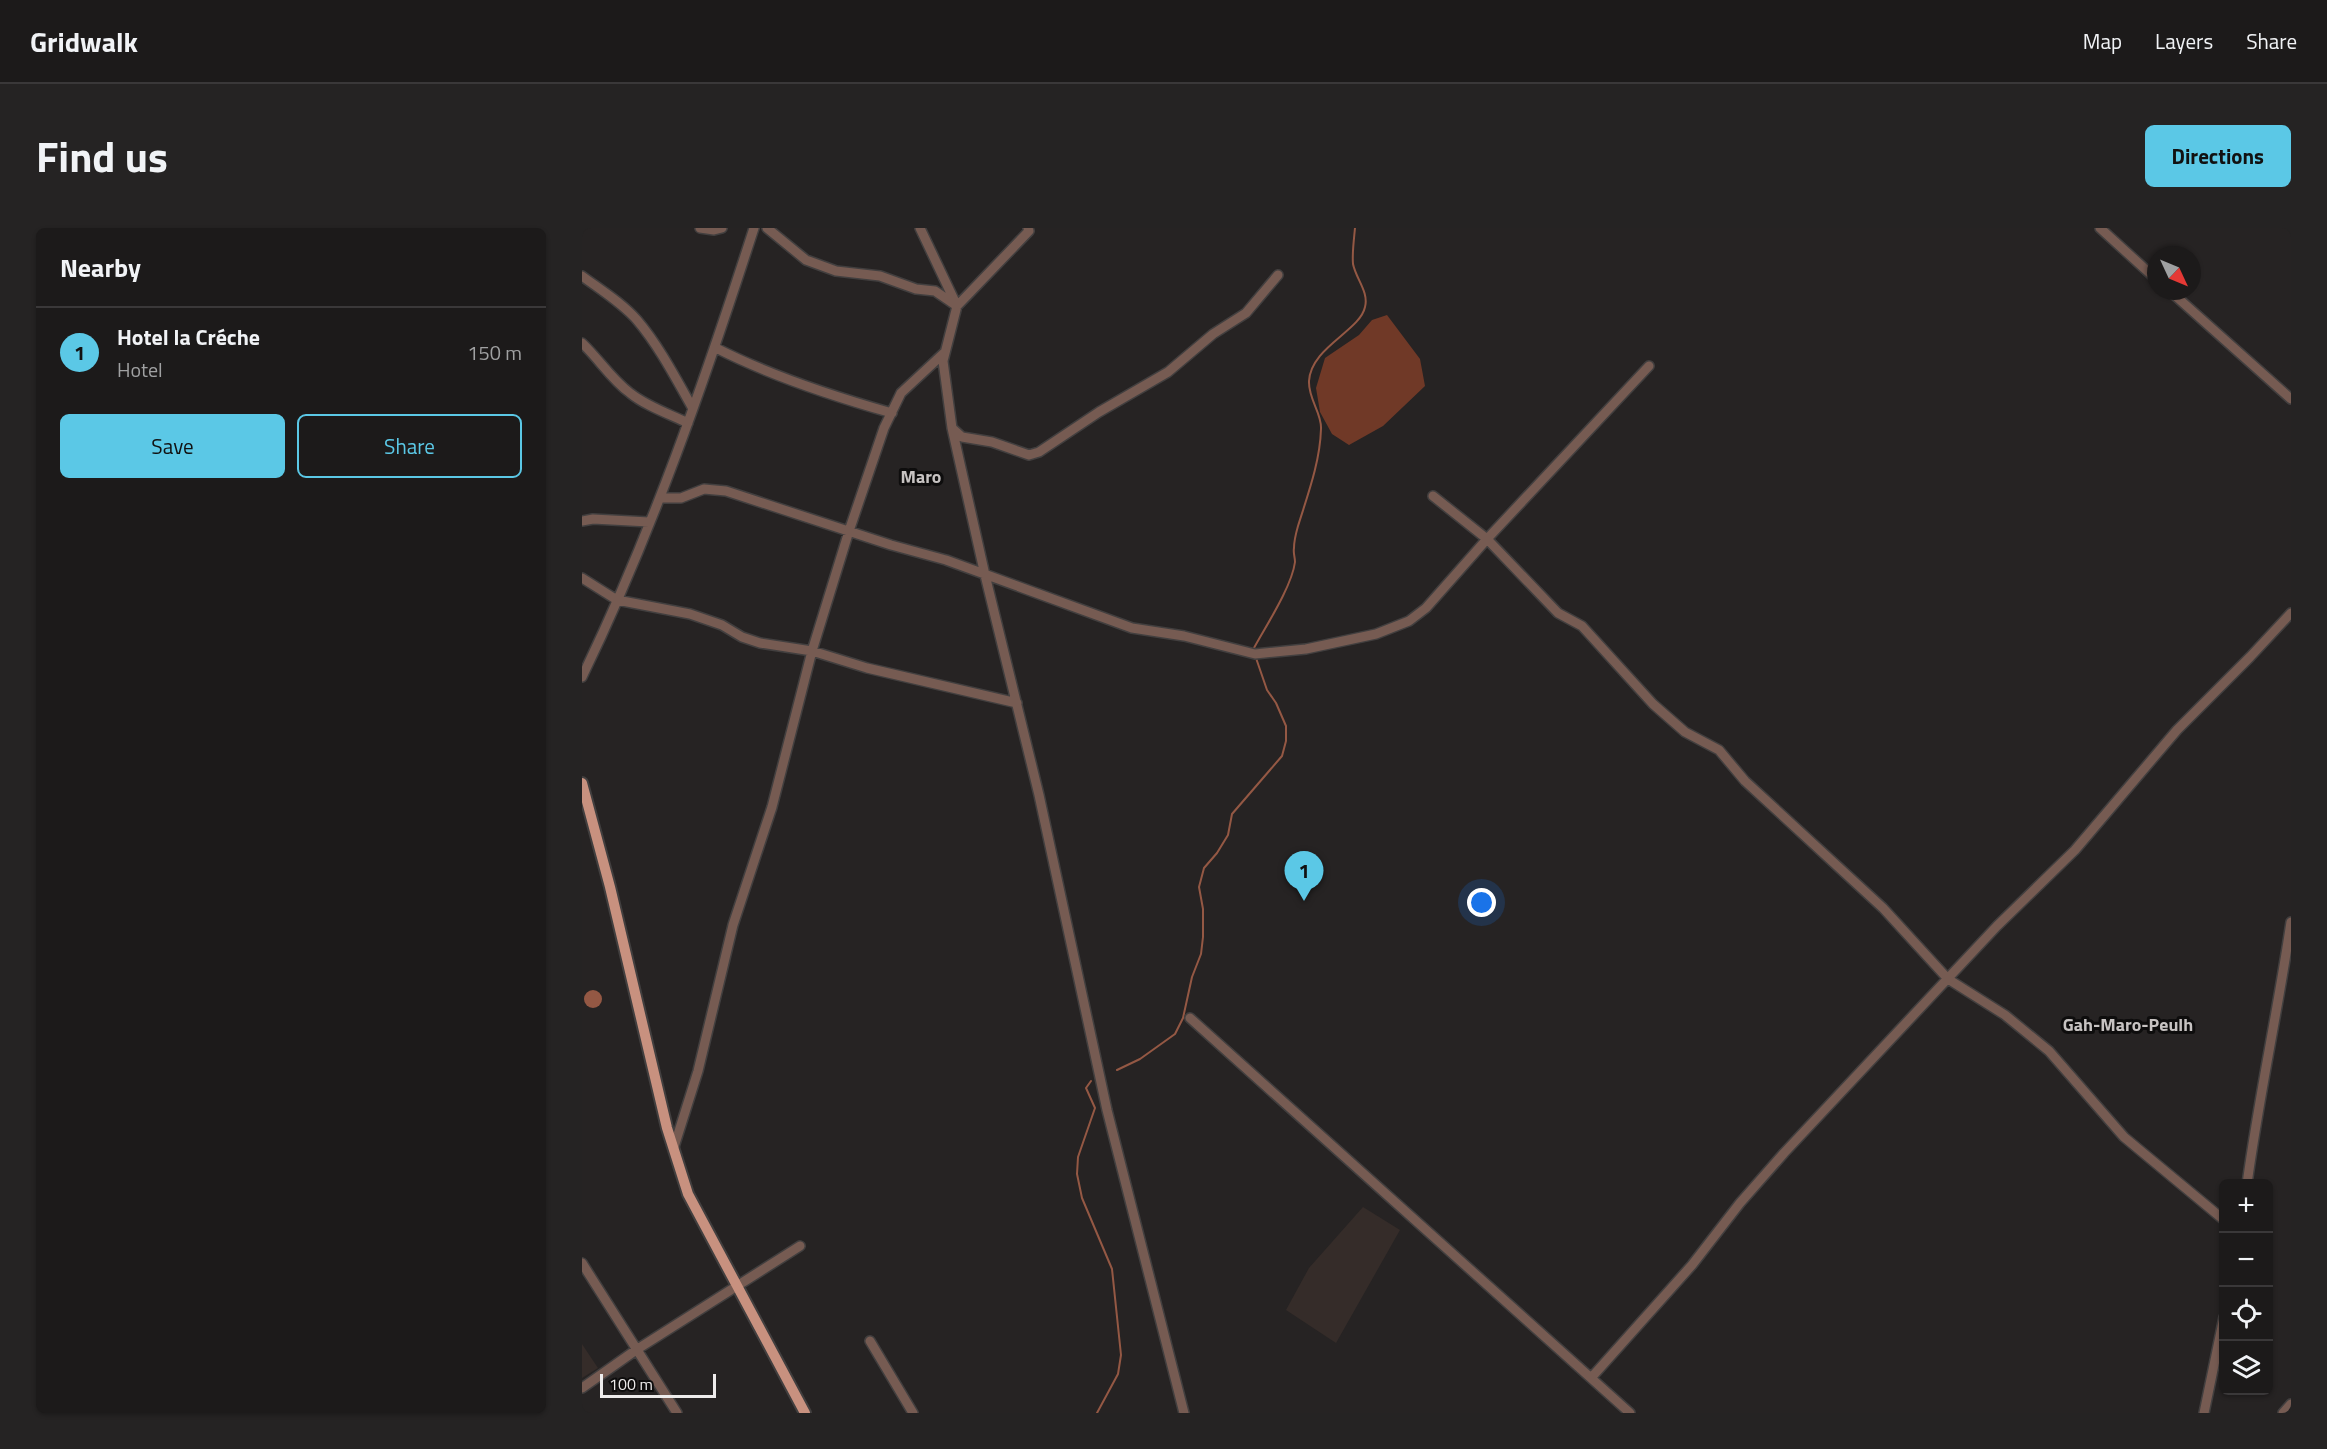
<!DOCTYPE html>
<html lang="en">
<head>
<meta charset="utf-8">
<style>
  body { margin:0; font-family:"Titillium Web",sans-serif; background:#252323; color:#f1f3f6 }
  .controls { position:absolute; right:18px; bottom:18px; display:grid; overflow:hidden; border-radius:9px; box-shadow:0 2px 4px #0004 }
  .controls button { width:54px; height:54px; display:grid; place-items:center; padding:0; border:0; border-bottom:2px solid #3a3839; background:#1c1a1a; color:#f1f3f6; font:30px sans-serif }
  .compass { position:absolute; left:1565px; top:18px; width:54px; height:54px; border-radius:50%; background:#1c1a1a; box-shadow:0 2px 4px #0004; rotate:134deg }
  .scale { position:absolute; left:18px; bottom:15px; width:116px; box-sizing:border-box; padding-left:6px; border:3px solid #eeecec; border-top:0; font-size:16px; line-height:21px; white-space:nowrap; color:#eeecec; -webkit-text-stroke:4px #0e0d0d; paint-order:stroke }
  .you { position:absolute; left:900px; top:675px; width:21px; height:21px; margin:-15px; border:4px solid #fff; border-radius:50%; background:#1a73e8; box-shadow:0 0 0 9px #1a73e833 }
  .badge { display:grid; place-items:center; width:39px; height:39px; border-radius:50%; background:#5bc8e6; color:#111; font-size:20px; font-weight:700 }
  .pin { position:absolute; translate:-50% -50px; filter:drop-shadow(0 2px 3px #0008) }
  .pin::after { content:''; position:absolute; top:32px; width:21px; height:18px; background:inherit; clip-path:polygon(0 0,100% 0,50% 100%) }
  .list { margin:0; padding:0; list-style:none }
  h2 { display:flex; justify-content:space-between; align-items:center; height:78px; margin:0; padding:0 24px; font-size:26px }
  h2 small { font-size:20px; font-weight:400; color:#a0a1a2 }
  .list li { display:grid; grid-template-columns:39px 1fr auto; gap:18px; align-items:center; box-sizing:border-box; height:90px; padding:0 24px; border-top:2px solid #3a3839 }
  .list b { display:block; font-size:22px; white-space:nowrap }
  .list p { margin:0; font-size:20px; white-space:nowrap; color:#a0a1a2 }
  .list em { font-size:20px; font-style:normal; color:#a0a1a2 }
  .actions { display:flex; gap:12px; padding:18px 24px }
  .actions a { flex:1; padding:14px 0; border:2px solid #5bc8e6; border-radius:9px; text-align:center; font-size:21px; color:#5bc8e6 }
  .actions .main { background:#5bc8e6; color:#111 }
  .icon { flex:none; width:33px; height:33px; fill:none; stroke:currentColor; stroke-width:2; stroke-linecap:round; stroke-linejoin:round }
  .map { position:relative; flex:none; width:1709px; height:1185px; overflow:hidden; border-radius:9px }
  header { display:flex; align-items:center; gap:36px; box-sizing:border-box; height:84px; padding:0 30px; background:#1c1a1a; border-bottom:2px solid #3a3839 }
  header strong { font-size:28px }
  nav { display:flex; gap:33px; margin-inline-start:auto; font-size:21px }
  .intro { display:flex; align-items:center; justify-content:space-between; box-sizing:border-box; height:144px; padding:0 36px }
  h1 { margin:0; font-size:42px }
  .button { padding:15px 27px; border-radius:9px; background:#5bc8e6; color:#111; font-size:21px; font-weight:700 }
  main { display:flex; gap:36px; padding:0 36px }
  aside { flex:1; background:#1c1a1a; border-radius:9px; box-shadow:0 2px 4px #0004 }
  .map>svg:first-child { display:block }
  .built { fill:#352c29 }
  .green { fill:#703927 }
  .water { fill:#945844 }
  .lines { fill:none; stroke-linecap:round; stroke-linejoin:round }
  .stream { stroke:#945844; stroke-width:2 }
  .minor-casing { stroke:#423f3f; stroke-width:12 }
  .major-casing { stroke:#423f3f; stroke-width:14 }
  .minor { stroke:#765b52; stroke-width:9 }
  .major { stroke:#c8917f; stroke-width:10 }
  .labels { text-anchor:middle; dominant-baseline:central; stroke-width:6; stroke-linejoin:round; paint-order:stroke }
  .neighbourhood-label { font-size:18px; font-weight:bold; fill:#c7c3c2; stroke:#0e0d0d }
</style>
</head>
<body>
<header>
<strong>Gridwalk</strong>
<nav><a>Map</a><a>Layers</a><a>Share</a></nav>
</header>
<div class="intro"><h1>Find us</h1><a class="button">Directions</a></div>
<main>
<aside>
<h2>Nearby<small></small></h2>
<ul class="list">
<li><span class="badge">1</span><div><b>Hotel la Créche</b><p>Hotel</p></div><em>150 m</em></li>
</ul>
<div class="actions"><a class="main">Save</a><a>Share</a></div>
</aside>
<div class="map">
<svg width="1709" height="1185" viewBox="0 0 1709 1185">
  <rect width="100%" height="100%" fill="#262323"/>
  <path class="built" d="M 781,979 L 818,1002 L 754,1115 L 704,1082 L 727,1040 Z
    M 0,1116 L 16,1140 L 0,1150 Z"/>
  <path class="green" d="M 805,87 L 838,131 L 843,158 L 801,198 L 767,217 L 750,206 L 738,184 L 734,160 L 743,130 L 777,107 L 790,92 Z"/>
  <path class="water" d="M2 771a9 9 0 1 1 18 0a9 9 0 1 1-18 0Z"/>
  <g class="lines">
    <path class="stream" d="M 672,420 C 684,398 710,358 713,334 C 713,329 711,325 712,320 C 712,313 714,305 716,298 C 726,266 738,234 739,201 C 740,185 726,171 727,153 C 729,119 778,103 783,79 C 787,64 774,51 771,36 C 770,25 772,11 773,0
      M 535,842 L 558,831 L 593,806 L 601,790 L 610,749 L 619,726 L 621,709 L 621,681 L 617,659 L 622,640 L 635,625 L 646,607 L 650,586 L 700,528 L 704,513 L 704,498 L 694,475 L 685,462 L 674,430
      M 509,853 L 504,860 L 513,880 L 496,929 L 495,946 L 500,970 L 530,1041 L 539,1127 L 536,1146 L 515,1185"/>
    <defs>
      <path id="minor" d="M 118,0 L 132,2 L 140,0
        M 185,0 L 224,32 L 254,43 L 298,48 L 334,61 L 353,63 L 375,78 L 447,3 L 446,0
        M 338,0 L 375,78 L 361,133 L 370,200 L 403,347 L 457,567 L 525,882 L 602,1185
        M 1518,0 L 1574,51
        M 0,48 C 19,62 40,75 55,92 C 77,118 93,149 110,179
        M 1588,63 L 1709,171
        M 0,115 C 17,131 29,151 48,165 C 64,178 87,186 106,195
        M 134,120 C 189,148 250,168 310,185
        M 370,200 L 380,209 L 410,214 L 447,227 L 457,224 L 517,184 L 586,144 L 631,106 L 664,85 L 696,47
        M 851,268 L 905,311 L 976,385 L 1000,398 L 1071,476 L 1103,504 L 1137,522 L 1163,553 L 1301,680 L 1366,751 L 1423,787 L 1467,823 L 1542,909 L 1642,992
        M 78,270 L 99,270 L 122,261 L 144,263 L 309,317 L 364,332 L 550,400 L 602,408 L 673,426 L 724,421 L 794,406 L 827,393 L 844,380 L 905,311 L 1067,138
        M 0,293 L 11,291 L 67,294
        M 0,350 L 35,372 L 108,386 L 140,397 L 160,409 L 178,415 L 230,423 L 285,440 L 435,475
        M 0,449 C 70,305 123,152 172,0
        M 608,790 L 1048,1185
        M 92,919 L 116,843 L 151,697 L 190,579 L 230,423 L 267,303 L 302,200 L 319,165 L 362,125
        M 1665,956 C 1677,868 1696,782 1709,694
        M 0,1035 L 95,1185
        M 288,1113 L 331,1185
        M 1009,1150 L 1110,1037 L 1158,975 L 1202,925 L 1415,698 L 1493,622 L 1595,502 L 1668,429 L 1709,385
        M 0,1160 L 54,1122 L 218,1018
        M 1622,1185 L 1642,1089
        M 1701,1185 L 1709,1176"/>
      <path id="major" d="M 0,555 L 28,659 L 85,900 L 106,966 L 223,1185"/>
    </defs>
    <use href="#minor" class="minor-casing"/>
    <use href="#major" class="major-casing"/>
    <use href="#minor" class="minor"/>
    <use href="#major" class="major"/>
  </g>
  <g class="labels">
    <g class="neighbourhood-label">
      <text x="339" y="248">Maro</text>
      <text x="1546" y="796">Gah-Maro-Peulh</text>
    </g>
  </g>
</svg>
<div class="controls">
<button>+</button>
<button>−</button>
<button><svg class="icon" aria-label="locate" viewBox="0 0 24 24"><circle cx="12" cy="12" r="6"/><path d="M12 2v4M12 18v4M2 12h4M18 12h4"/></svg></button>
<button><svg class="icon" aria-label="layers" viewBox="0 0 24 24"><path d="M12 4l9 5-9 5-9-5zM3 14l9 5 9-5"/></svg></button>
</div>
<svg class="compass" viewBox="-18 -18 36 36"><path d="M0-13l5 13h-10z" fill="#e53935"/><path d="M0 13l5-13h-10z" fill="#a0a1a2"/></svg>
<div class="scale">100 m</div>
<div class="you"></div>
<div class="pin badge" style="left:722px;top:673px">1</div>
</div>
</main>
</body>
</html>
